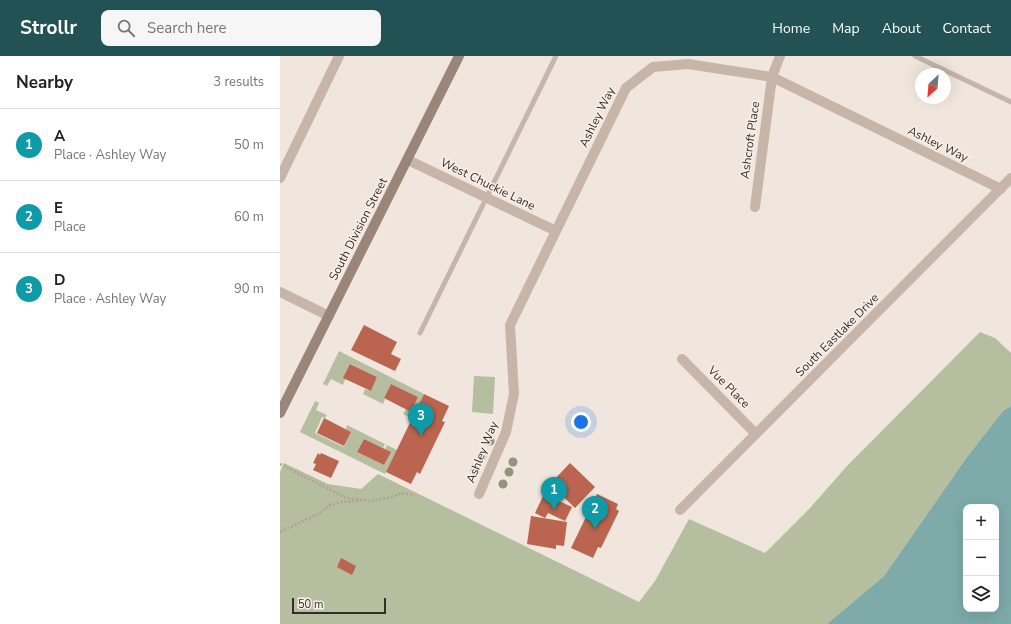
<!DOCTYPE html>
<html lang="en">
<head>
<meta charset="utf-8">
<style>
  body { margin:0; font-family:"Nunito Sans",sans-serif; background:#f6f6f6; color:#202124 }
  .controls { position:absolute; right:12px; bottom:12px; display:grid; overflow:hidden; border-radius:8px; box-shadow:0 4px 16px #0002 }
  .controls button { width:36px; height:36px; display:grid; place-items:center; padding:0; border:0; border-bottom:1px solid #e0e0e0; background:#fff; color:#202124; font:20px sans-serif }
  .compass { position:absolute; left:635px; top:12px; width:36px; height:36px; border-radius:50%; background:#fff; box-shadow:0 4px 16px #0002; rotate:206deg }
  .scale { position:absolute; left:12px; bottom:10px; width:94px; box-sizing:border-box; padding-left:4px; border:2px solid #352c29; border-top:0; font-size:11px; line-height:14px; white-space:nowrap; color:#352c29; -webkit-text-stroke:3px #f8f0e9; paint-order:stroke }
  .you { position:absolute; left:301px; top:366px; width:14px; height:14px; margin:-10px; border:3px solid #fff; border-radius:50%; background:#1a73e8; box-shadow:0 0 0 6px #1a73e833 }
  .badge { display:grid; place-items:center; width:26px; height:26px; border-radius:50%; background:#225253; color:#fff; font-size:13px; font-weight:700 }
  .pin { position:absolute; translate:-50% -33px; filter:drop-shadow(0 1px 2px #0008) }
  .pin::after { content:''; position:absolute; top:21px; width:14px; height:12px; background:inherit; clip-path:polygon(0 0,100% 0,50% 100%) }
  .list { margin:0; padding:0; list-style:none }
  h2 { display:flex; justify-content:space-between; align-items:center; height:52px; margin:0; padding:0 16px; font-size:17px }
  h2 small { font-size:13px; font-weight:400; color:#757577 }
  .list li { display:grid; grid-template-columns:26px 1fr auto; gap:12px; align-items:center; box-sizing:border-box; height:72px; padding:0 16px; border-top:1px solid #e0e0e0 }
  .list b { display:block; font-size:15px; white-space:nowrap }
  .list p { margin:0; font-size:13px; white-space:nowrap; color:#757577 }
  .list em { font-size:13px; font-style:normal; color:#757577 }
  .icon { flex:none; width:22px; height:22px; fill:none; stroke:currentColor; stroke-width:2; stroke-linecap:round; stroke-linejoin:round }
  .map { position:relative; flex:none; width:731px; height:568px; overflow:hidden }
  header { display:flex; align-items:center; gap:24px; box-sizing:border-box; height:56px; padding:0 20px; background:#225253; color:#fff }
  header strong { font-size:19px }
  nav { display:flex; gap:22px; margin-inline-start:auto; font-size:14px }
  .search { width:280px; height:36px; background:#f6f6f6; display:flex; align-items:center; gap:10px; box-sizing:border-box; padding:0 14px; border-radius:8px; color:#757577; font-size:15px }
  main { display:flex }
  aside { flex:1; background:#fff }
  .map>svg:first-child { display:block }
  .green { fill:#b5be9e }
  .water { fill:#7eaaaa; fill-rule:evenodd }
  .building { fill:#bb644f }
  .lines { fill:none; stroke-linecap:round; stroke-linejoin:round }
  .path { stroke:#b3a094; stroke-width:2.5; stroke-dasharray:2 2; stroke-linecap:butt }
  .lane { stroke:#c7b5aa; stroke-width:5 }
  .street { stroke:#c7b5aa; stroke-width:10 }
  .secondary { stroke:#9a857b; stroke-width:10 }
  .tree { fill:#92947d }
  .labels { text-anchor:middle; dominant-baseline:central; stroke-width:3; stroke-linejoin:round; paint-order:stroke }
  .street-label { font-size:12px; fill:#352c29; stroke:#f8f0e9 }
</style>
</head>
<body>
<header>
<strong>Strollr</strong>
<div class="search"><svg class="icon" aria-label="search" viewBox="0 0 24 24"><circle cx="10" cy="10" r="6"/><path d="M15 15l6 6"/></svg>Search here</div>
<nav><a>Home</a><a>Map</a><a>About</a><a>Contact</a></nav>
</header>
<main>
<aside>
<h2>Nearby<small>3 results</small></h2>
<ul class="list">
<li><span class="badge" style="background:#0f9aa8">1</span><div><b>A</b><p>Place · Ashley Way</p></div><em>50 m</em></li>
<li><span class="badge" style="background:#0f9aa8">2</span><div><b>E</b><p>Place</p></div><em>60 m</em></li>
<li><span class="badge" style="background:#0f9aa8">3</span><div><b>D</b><p>Place · Ashley Way</p></div><em>90 m</em></li>
</ul>
</aside>
<div class="map">
<svg width="731" height="568" viewBox="0 0 731 568">
  <rect width="100%" height="100%" fill="#f0e6dd"/>
  <path class="green" d="M 700,276 L 715,282 L 731,297 L 731,350 L 723,355 L 687,401 L 604,520 L 547,568 L 0,568 L 0,416 L 4,407 L 48,428 L 81,433 L 98,418 L 359,546 L 375,525 L 409,463 L 485,497 L 530,452 L 567,410 Z
    M 59,295 L 144,338 L 132,363 L 123,358 L 126,353 L 131,356 L 138,341 L 111,328 L 104,342 L 105,343 L 103,348 L 83,338 L 85,333 L 91,335 L 97,321 L 71,308 L 63,329 L 51,323 L 47,330 L 43,328 Z
    M 194,320 L 215,321 L 213,358 L 192,356 Z
    M 35,345 L 39,347 L 36,354 L 47,359 L 45,362 L 42,361 L 35,377 L 64,391 L 71,376 L 66,373 L 67,369 L 105,388 L 103,392 L 84,383 L 77,396 L 104,409 L 110,396 L 105,393 L 107,389 L 117,394 L 105,418 L 20,376 Z"/>
  <path class="water" d="M 731,350 L 731,568 L 547,568 L 604,520 L 687,401 L 723,355 ZM 686,451 L 716,451 L 716,553 L 686,553 Z"/>
  <path class="building" d="M 84,269 L 117,286 L 111,298 L 121,303 L 115,315 L 71,294 Z
    M 70,308 L 97,321 L 91,335 L 63,322 Z
    M 111,328 L 138,341 L 131,356 L 104,342 Z
    M 144,338 L 169,350 L 162,365 L 165,366 L 140,418 L 137,416 L 131,428 L 106,416 Z
    M 44,362 L 71,376 L 64,390 L 37,377 Z
    M 84,383 L 111,396 L 104,409 L 77,396 Z
    M 38,397 L 40,399 L 41,397 L 59,405 L 51,422 L 33,414 L 36,408 L 33,407 Z
    M 290,407 L 315,431 L 295,452 L 270,428 Z
    M 264,438 L 292,451 L 285,465 L 268,457 L 265,462 L 255,457 Z
    M 317,438 L 338,448 L 336,453 L 339,455 L 321,492 L 318,491 L 313,502 L 291,492 Z
    M 251,460 L 287,466 L 284,490 L 276,489 L 276,493 L 247,488 Z
    M 61,502 L 76,510 L 72,519 L 57,511 Z"/>
  <g class="lines">
    <path class="path" d="M 0,408 L 66,442 L 92,445 L 112,441 L 121,437 L 135,439
      M 0,476 L 38,458 L 50,449 L 61,446 L 82,445"/>
    <path class="lane" d="M 635,0 L 731,46
      M 140,277 L 276,0"/>
    <path class="street" d="M 128,104 L 276,175
      M 0,122 L 59,0
      M 475,151 L 492,21 L 500,0
      M 0,236 L 49,260
      M 402,303 L 476,378
      M 199,438 L 226,376 L 234,338 L 230,269 L 346,32 L 373,11 L 408,8 L 492,21 L 721,133
      M 400,454 L 731,122"/>
    <path class="secondary" d="M 0,357 L 179,0"/>
  </g>
  <g class="tree">
    <circle cx="210" cy="385" r="4.5"/>
    <circle cx="202" cy="400" r="4.5"/>
    <circle cx="233" cy="406" r="4.5"/>
    <circle cx="195" cy="415" r="4.5"/>
    <circle cx="229" cy="416" r="4.5"/>
    <circle cx="223" cy="428" r="4.5"/>
  </g>
  <g class="labels">
    <g class="street-label">
      <text transform="translate(317 61) rotate(-64)">Ashley Way</text>
      <text transform="translate(470 84) rotate(-82)">Ashcroft Place</text>
      <text transform="translate(658 88) rotate(26)">Ashley Way</text>
      <text transform="translate(208 128) rotate(26)">West Chuckie Lane</text>
      <text transform="translate(78 173) rotate(-63)">South Division Street</text>
      <text transform="translate(557 279) rotate(-45)">South Eastlake Drive</text>
      <text transform="translate(449 331) rotate(45)">Vue Place</text>
      <text transform="translate(202 396) rotate(-68)">Ashley Way</text>
    </g>
  </g>
</svg>
<div class="controls">
<button>+</button>
<button>−</button>
<button><svg class="icon" aria-label="layers" viewBox="0 0 24 24"><path d="M12 4l9 5-9 5-9-5zM3 14l9 5 9-5"/></svg></button>
</div>
<svg class="compass" viewBox="-18 -18 36 36"><path d="M0-13l5 13h-10z" fill="#e53935"/><path d="M0 13l5-13h-10z" fill="#757577"/></svg>
<div class="scale">50 m</div>
<div class="you"></div>
<div class="pin badge" style="left:274px;top:454px;background:#0f9aa8">1</div>
<div class="pin badge" style="left:315px;top:473px;background:#0f9aa8">2</div>
<div class="pin badge" style="left:141px;top:380px;background:#0f9aa8">3</div>
</div>
</main>
</body>
</html>
